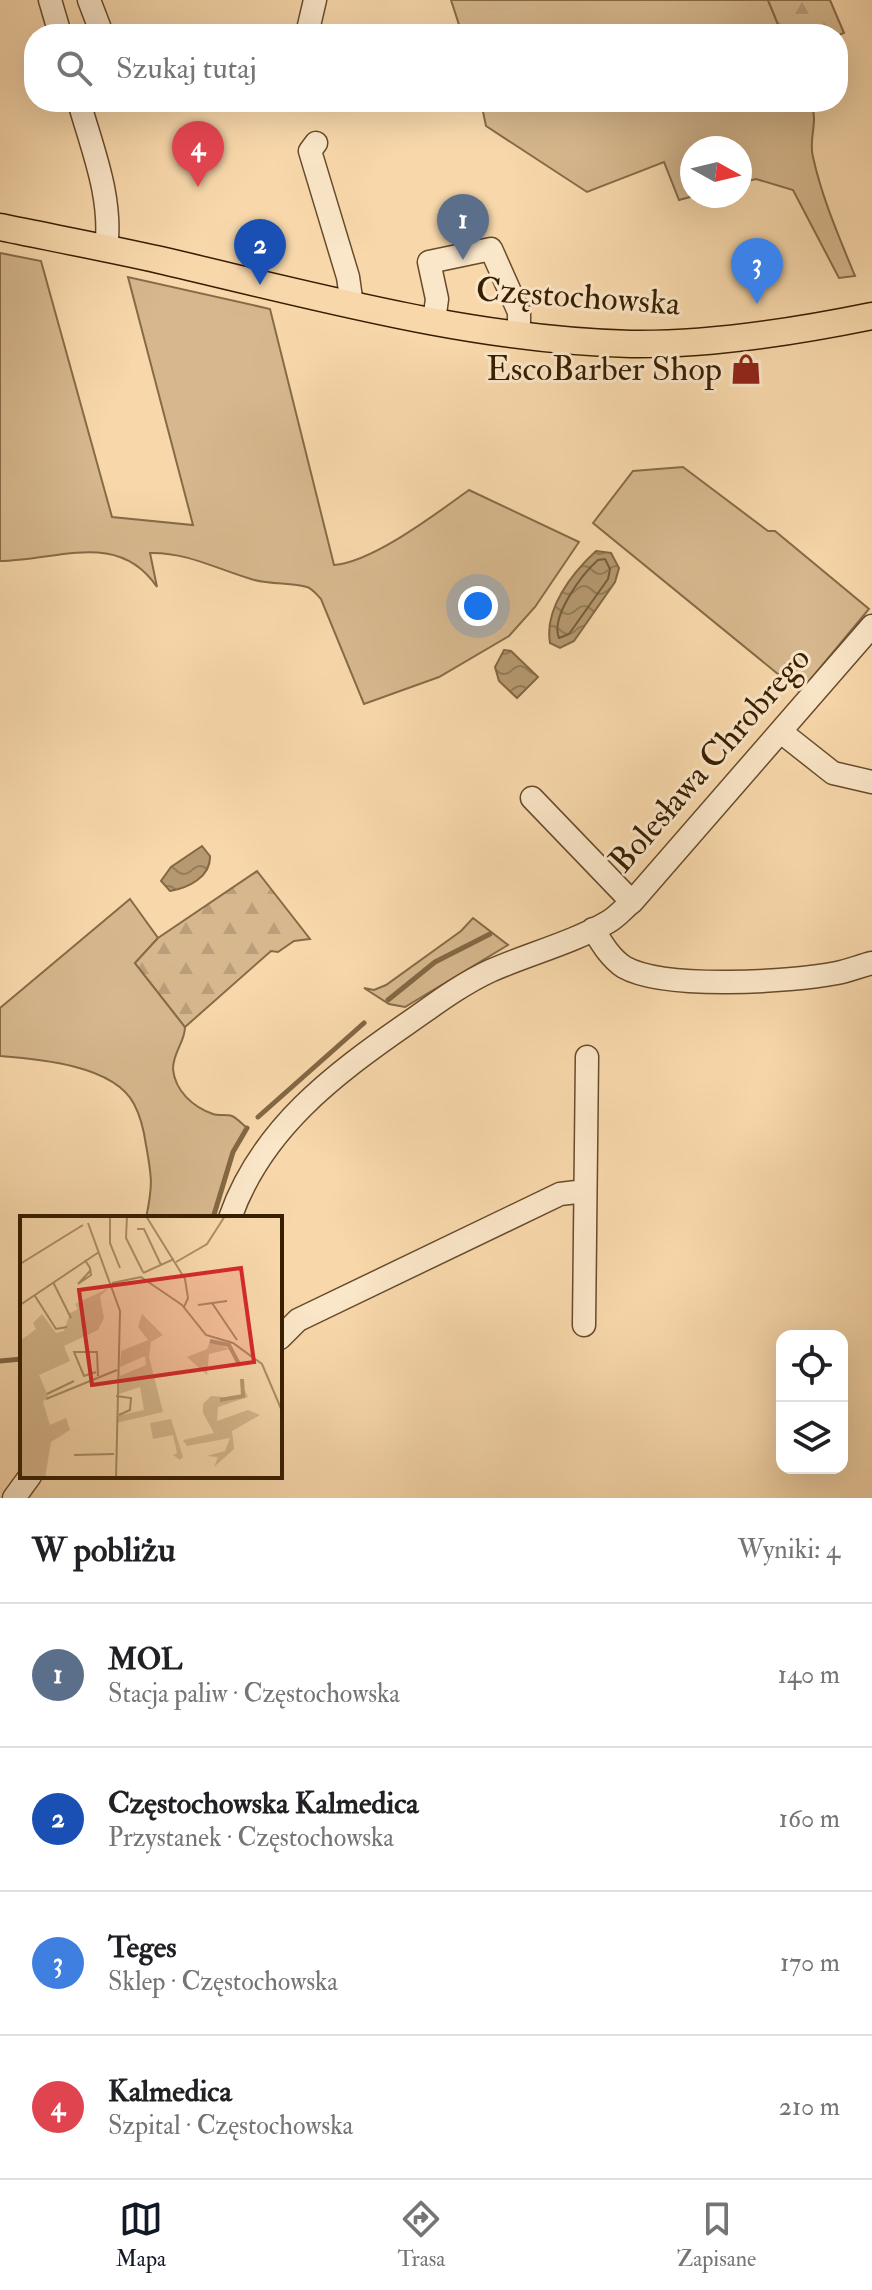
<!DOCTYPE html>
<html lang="pl">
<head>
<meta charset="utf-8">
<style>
  body { margin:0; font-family:"IM FELL Double Pica",serif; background:#f6f6f6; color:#202124 }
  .controls { position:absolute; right:24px; bottom:24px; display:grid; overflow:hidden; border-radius:16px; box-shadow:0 8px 32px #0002 }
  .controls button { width:72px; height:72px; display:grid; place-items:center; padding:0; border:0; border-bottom:2px solid #e0e0e0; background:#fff; color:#202124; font:40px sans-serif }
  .compass { position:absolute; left:680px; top:136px; width:72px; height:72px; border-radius:50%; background:#fff; box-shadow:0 8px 32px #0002; rotate:98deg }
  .you { position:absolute; left:478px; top:606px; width:28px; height:28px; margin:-20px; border:6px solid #fff; border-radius:50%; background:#1a73e8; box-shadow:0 0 0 12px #1a73e833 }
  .badge { display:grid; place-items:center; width:52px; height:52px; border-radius:50%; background:#111827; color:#fff; font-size:26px; font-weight:700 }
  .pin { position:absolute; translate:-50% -66px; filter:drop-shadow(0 2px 4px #0008) }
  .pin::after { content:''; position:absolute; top:42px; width:28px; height:24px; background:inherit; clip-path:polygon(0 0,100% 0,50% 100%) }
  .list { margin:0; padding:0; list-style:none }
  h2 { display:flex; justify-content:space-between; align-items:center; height:104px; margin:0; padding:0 32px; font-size:34px }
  h2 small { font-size:26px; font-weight:400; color:#757577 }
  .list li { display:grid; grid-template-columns:52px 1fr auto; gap:24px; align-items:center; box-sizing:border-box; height:144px; padding:0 32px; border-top:2px solid #e0e0e0 }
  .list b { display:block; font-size:30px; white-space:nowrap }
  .list p { margin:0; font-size:26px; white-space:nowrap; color:#757577 }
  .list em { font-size:26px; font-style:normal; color:#757577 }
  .icon { flex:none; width:44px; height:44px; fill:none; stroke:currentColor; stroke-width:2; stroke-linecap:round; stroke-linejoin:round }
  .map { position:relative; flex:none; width:872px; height:1498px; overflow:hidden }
  .search { position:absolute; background:#fff; box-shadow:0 8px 32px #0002; left:24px; right:24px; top:24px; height:88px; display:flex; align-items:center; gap:20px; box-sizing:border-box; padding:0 28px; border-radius:32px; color:#757577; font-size:30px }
  .sheet { height:680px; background:#fff }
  nav { display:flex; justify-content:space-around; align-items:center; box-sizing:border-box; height:112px; border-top:2px solid #e0e0e0; background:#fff; font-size:22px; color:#757577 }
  nav a { display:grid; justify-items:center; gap:4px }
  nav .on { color:#111827 }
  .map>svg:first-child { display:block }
  .green { fill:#d7b88e; stroke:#876b47; stroke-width:2 }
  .forest { fill:url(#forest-firs); stroke:#876b47; stroke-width:2 }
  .water { fill:url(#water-waves); stroke:#836844; stroke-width:2 }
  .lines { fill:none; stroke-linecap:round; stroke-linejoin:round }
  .shore { stroke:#765c38; stroke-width:2 }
  .stream { stroke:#836844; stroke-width:5 }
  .minor-casing { stroke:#674c2b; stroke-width:25 }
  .major-casing { stroke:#371e00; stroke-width:29 }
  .minor { stroke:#fae6c8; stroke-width:22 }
  .major { stroke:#f8d8ab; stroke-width:26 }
  .labels { text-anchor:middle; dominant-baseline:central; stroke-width:6; stroke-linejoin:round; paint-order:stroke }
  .street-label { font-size:34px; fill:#371e00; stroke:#fae6c8 }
  .poi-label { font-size:34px; fill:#371e00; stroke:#fae6c8; text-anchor:end }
  .inset-river { fill:none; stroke:#b69971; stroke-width:4 }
  .inset-road { fill:none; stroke:#ab8e67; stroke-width:2 }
  .view { fill:#d62828; fill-opacity:0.15; stroke:#d62828; stroke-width:4 }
  .inset-edge { fill:none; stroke:#371e00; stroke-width:4 }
</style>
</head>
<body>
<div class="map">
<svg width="872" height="1498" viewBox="0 0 872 1498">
  <defs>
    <pattern id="forest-firs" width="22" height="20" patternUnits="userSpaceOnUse" patternTransform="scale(2)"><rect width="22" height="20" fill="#d7b88e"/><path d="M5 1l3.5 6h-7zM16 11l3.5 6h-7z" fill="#b99e79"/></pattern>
    <pattern id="water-waves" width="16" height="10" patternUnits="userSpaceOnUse" patternTransform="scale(2)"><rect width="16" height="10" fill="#b69971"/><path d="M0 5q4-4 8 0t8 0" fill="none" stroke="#957c5a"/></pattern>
  </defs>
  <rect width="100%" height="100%" fill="#f8d8ab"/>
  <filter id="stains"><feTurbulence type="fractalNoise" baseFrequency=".0025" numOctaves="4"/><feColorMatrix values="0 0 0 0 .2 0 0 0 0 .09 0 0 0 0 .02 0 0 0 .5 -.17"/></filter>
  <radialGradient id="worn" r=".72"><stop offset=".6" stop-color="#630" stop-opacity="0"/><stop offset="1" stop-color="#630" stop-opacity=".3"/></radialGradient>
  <path class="green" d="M 451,0 L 768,0 L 782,34 L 462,34 Z
    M 481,102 L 811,102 C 819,123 808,138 813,157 C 822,198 839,237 855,276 L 839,278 L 793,190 L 756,179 L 740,183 L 740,148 L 692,148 L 694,196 L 679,200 L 664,162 L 587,192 L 486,126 Z
    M 0,253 L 41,261 L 112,517 L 193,525 L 128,277 L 270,309 L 334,565 C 373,562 437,513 469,490 L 579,542 L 535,607 L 509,636 L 439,677 L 364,704 L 321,599 C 316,594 313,589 307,587 C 292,582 269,585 251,579 C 217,569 186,552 150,553 L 157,587 C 118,529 56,561 0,561 Z
    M 683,467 L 768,531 L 775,531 L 869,609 L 800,692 L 593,523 L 633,471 Z
    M 130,899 L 158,938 L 135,963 L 185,1027 C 185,1042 173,1052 173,1069 C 175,1091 193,1107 213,1114 C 219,1116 226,1114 232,1116 C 237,1118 243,1125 247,1128 L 233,1152 L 213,1218 L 146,1218 C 153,1185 152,1178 146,1145 C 144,1131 141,1117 134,1104 C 114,1065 38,1059 0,1056 L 0,1008 Z
    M 473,918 L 508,945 L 405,1007 L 389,1004 L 364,988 L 374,990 L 386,985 L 461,931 Z"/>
  <path class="forest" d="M 768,0 L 830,0 L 844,33 L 838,35 L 782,34 Z
    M 257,871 L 310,939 L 294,941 L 278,952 L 271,951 L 185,1027 L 135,963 L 158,938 Z"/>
  <path class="water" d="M 596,551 L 611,553 L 619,568 L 615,582 L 574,641 L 560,648 L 550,643 C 544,609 572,573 596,551 Z
    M 504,650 L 511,651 L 538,677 L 517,698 L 499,681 L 495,667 Z
    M 202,846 L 210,856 C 211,877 188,888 170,891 L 161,881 L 171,867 Z"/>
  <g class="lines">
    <path class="shore" d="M 605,559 L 610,569 L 608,579 L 569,634 L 559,638 C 550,617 582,574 598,560 Z"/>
    <path class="stream" d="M 388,1000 L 435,962 L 490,934
      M 258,1117 L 364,1023
      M 213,1218 L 233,1152 L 247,1128
      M 0,1361 L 22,1359"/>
    <defs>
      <path id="minor" d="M 50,0 L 60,34
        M 89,0 L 102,34
        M 307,34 L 315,0
        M 79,102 C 93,151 113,199 106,250
        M 316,143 L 310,151 L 348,277 L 352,305
        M 434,321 L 437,299 L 429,262 L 491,249 L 519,312 L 519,334
        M 781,732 L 833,773 L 872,782
        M 532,798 L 632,902
        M 593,929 C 601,942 610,958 624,967 C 664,990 790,982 837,973 C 848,971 860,966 872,963
        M 230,1218 C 261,1129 333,1075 408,1023 C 434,1005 460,985 490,971 C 528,954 572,943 608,922 C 617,917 624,908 632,902 L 872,626
        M 584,1325 L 587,1057
        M 280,1338 L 298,1320 L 560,1194 L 585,1191
        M 14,1498 L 30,1476"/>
      <path id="major" d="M 0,227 C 53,238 107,248 160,260 C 315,296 472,340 631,344 C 711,345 794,332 872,316"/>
    </defs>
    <use href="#minor" class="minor-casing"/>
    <use href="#major" class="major-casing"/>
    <use href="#minor" class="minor"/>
    <use href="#major" class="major"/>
  </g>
  <defs>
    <symbol id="shop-bare" viewBox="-9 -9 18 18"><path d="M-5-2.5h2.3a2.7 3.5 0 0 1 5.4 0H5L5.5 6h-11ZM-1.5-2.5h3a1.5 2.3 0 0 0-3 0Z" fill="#8f2418" stroke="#fae6c8" stroke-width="2.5" paint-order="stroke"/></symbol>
  </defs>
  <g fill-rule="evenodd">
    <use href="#shop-bare" x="724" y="347" width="44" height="44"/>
  </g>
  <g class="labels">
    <g class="street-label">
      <text transform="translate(578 297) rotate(4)">Częstochowska</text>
      <text transform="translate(710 760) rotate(-49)">Bolesława Chrobrego</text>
    </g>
    <g class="poi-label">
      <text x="722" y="369">EscoBarber Shop</text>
    </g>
  </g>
  <g transform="translate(20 1216)">
    <rect width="262" height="262" fill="#f8d8ab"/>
    <path d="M 89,72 L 80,80 L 84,102 L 78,114 L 44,130 L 50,145 L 19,159 L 28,180 L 23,186 L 30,209 L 46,202 L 50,214 L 31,226 L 25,262 L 0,262 L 0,125 L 16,113 L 13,107 L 22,98 L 36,117 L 44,115 L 50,97 L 58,93 L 55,88 ZM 122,98 L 143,119 L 131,126 L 129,141 L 143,196 L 96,207 L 97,200 L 124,194 L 120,171 L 99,178 L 100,160 L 126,149 L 125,140 L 100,151 L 101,135 L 128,124 L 118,111 ZM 190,125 L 210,133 L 189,138 L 187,159 L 167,141 L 187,133 ZM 151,203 L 163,241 L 160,244 L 153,239 L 157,237 L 153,219 L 133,223 L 130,207 Z" fill="#d7b88e"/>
    <path d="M 225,174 L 228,181 L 198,191 L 197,205 L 228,194 L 240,199 L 212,215 L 214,233 L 194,251 L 198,241 L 187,240 L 205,235 L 210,222 L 167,230 L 163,224 L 194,217 L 183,197 L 183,188 L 191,180 L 217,182 Z" fill="#d7b88e"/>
    <path class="inset-river" d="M 190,125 L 209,129 L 220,150M 200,184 L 223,180 L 222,163"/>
    <path class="inset-road" d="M 107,0 L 106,22 L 123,56M 126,0 L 165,63 L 168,82 L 164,91M 90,1 L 90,27 L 100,52M 68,7 L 100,95 L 96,262M 117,13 L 124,13 L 141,49M 65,44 L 70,52 L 71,59 L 58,68 L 70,55M 156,46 L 187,28 L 205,0M 0,48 L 63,9M 123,57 L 154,43M 33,66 L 51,102M 92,67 L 121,61 L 162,89 L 186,119 L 213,127 L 242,148 L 262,195M 15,80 L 36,113 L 47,111M 192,87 L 217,124M 0,89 L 79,36M 178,89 L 207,85M 76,156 L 64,160 L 54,136 L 77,136 L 78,160M 27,178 L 54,165M 96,180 L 111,182 L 110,194 L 99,199M 26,183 L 97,154M 54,239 L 94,238"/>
    <path class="view" d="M 221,52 L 234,146 L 72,169 L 59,74 Z"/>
    <rect width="262" height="262" class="inset-edge"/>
  </g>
  <rect width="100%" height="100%" filter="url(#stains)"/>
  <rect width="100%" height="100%" fill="url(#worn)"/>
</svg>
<div class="controls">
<button><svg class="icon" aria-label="locate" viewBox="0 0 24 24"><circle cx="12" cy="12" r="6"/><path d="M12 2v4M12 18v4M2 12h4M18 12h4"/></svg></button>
<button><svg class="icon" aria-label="layers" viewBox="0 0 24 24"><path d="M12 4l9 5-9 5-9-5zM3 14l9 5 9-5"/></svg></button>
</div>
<svg class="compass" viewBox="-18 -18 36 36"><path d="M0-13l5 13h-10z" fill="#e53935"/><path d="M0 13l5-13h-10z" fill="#757577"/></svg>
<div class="you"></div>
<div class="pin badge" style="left:463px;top:260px;background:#5c6f8a">1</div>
<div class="pin badge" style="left:260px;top:285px;background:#1a4fb4">2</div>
<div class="pin badge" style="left:757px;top:304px;background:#3f7fe0">3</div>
<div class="pin badge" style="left:198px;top:187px;background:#e0444e">4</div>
<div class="search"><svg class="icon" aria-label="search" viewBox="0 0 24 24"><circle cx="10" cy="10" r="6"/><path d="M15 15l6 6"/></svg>Szukaj tutaj</div>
</div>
<section class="sheet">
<h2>W pobliżu<small>Wyniki: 4</small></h2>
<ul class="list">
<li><span class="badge" style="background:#5c6f8a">1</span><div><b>MOL</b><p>Stacja paliw · Częstochowska</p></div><em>140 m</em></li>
<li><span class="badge" style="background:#1a4fb4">2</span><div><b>Częstochowska Kalmedica</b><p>Przystanek · Częstochowska</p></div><em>160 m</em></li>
<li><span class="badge" style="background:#3f7fe0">3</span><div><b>Teges</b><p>Sklep · Częstochowska</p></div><em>170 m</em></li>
<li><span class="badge" style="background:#e0444e">4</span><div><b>Kalmedica</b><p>Szpital · Częstochowska</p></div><em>210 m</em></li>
</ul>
</section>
<nav>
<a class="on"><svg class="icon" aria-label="map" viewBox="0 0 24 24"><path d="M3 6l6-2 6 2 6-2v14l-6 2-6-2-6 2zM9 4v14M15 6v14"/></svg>Mapa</a>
<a><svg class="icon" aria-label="directions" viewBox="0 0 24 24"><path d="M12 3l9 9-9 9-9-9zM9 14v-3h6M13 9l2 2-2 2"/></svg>Trasa</a>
<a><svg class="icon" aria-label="saved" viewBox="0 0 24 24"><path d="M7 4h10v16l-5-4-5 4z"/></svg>Zapisane</a>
</nav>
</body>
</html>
